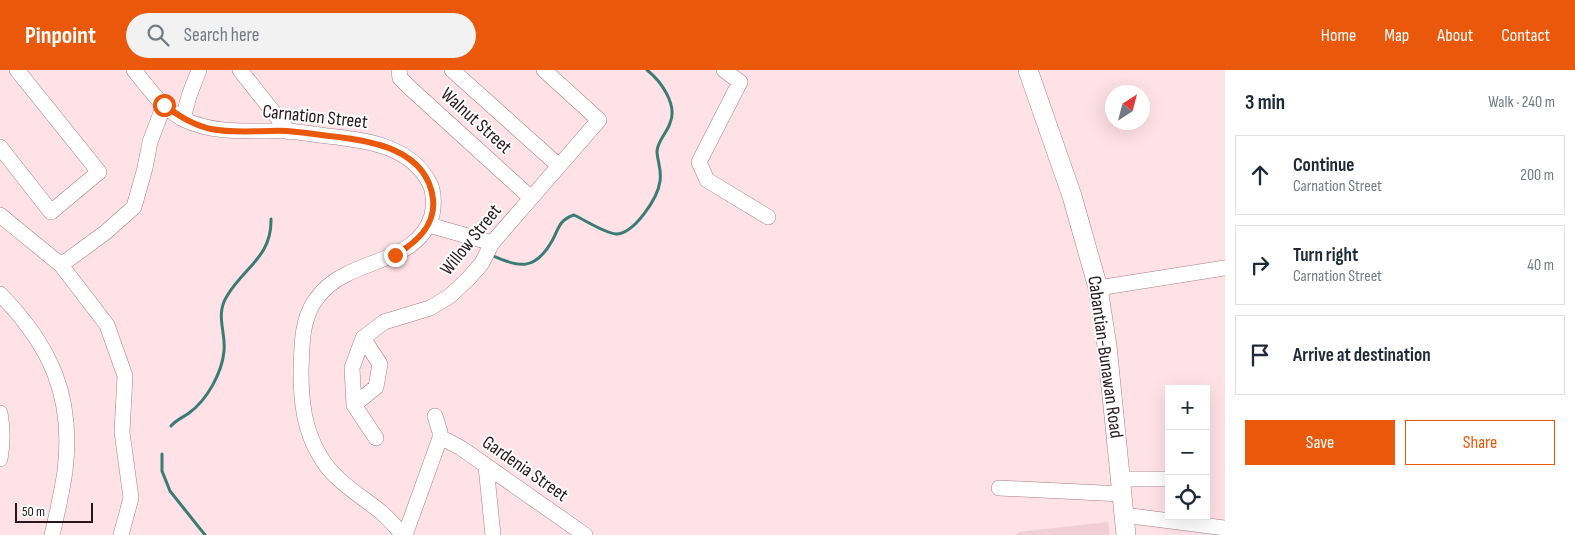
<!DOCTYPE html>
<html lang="en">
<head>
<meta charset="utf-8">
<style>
  body { margin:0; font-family:"Sofia Sans Condensed",sans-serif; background:#f2f2f3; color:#1f2937 }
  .controls { position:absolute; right:15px; bottom:15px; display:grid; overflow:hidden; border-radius:0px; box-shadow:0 5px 20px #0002 }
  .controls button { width:45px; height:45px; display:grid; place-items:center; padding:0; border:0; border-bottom:1px solid #e0e1e3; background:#fff; color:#1f2937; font:25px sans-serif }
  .compass { position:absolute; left:1105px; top:15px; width:45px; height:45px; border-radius:50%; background:#fff; box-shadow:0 5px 20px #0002; rotate:36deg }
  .scale { position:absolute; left:15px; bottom:12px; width:78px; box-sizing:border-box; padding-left:5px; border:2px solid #28171c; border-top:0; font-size:14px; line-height:18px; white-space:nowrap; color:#28171c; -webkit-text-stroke:4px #fff; paint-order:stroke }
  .stop { position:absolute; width:15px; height:15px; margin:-11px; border:4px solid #ea580c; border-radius:50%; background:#fff }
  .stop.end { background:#ea580c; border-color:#fff; box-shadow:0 1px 5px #0008 }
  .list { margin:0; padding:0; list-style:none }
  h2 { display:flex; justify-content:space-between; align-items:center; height:65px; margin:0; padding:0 20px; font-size:21px }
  h2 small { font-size:16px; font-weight:400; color:#747a83 }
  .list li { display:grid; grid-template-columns:32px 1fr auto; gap:15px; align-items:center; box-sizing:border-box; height:80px; margin:0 10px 10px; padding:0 10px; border:1px solid #e0e1e3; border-radius:0px }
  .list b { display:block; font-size:19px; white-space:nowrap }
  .list p { margin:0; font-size:16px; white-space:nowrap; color:#747a83 }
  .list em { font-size:16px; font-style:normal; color:#747a83 }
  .actions { display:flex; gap:10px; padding:15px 20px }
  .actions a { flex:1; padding:11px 0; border:1px solid #ea580c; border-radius:0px; text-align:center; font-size:18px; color:#ea580c }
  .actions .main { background:#ea580c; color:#fff }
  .icon { flex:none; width:28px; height:28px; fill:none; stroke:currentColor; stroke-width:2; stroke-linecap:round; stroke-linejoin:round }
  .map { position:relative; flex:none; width:1225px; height:465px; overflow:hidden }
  header { display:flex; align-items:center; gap:30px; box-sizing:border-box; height:70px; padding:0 25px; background:#ea580c; color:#fff }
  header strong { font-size:24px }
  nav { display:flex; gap:28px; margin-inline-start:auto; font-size:18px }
  .search { width:350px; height:45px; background:#f2f2f3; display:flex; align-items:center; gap:12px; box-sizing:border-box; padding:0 18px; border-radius:28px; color:#747a83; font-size:19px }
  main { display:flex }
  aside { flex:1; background:#fff }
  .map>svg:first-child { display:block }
  .built { fill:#f2cfd8 }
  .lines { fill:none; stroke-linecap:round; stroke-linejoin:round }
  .stream { stroke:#387c73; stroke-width:3 }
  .minor-casing { stroke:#a97d88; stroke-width:16 }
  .major-casing { stroke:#a97d88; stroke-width:20 }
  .minor { stroke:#fff; stroke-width:15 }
  .major { stroke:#fff; stroke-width:19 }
  .route { stroke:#ea580c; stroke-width:6 }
  .labels { text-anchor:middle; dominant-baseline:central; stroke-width:4; stroke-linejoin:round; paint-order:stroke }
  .street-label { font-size:19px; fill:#28171c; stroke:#fff }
</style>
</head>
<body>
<header>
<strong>Pinpoint</strong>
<div class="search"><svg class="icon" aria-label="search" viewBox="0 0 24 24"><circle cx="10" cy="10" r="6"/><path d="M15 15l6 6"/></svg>Search here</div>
<nav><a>Home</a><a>Map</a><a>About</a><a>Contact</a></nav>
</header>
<main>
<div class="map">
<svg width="1225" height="465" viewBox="0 0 1225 465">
  <rect width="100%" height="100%" fill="#ffe1e8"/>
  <path class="built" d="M 1108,452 L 1110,465 L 1016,465 L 1018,462 Z"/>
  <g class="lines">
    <path class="stream" d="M 491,185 C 519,198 535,201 552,171 C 559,158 559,150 574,145 C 585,150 604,163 616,164 C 634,164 658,128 660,111 C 662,100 657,90 657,81 C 658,70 667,63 670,53 C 678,35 661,11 647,0
      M 171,356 C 176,350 182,348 189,343 C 207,330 222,303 224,281 C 226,262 215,245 227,226 C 244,197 272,187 271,149
      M 162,384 L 162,401 L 170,421 L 205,465"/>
    <defs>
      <path id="minor" d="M 134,0 C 148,18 163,39 185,50 C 217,65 253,60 287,61 C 300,62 313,64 327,66 C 364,70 411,75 430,114 C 434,122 434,136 432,145 C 421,184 378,188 347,204 C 334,210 322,220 314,232 C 301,253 302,277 301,301 C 301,331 304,360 320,386 C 334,411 359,424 381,442 C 389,449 396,457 403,465
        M 240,0 L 289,62
        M 399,0 L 400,8 L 410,18 L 531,128
        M 452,0 L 559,96
        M 724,0 L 740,12 L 699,92 L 707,110 L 768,147
        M 183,49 L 189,26 L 199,0
        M 0,77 L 51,142 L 99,102 L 17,0
        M 0,145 L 61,195 L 107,255 L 125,306 L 122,362 L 131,428 L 121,465
        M 429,155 L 492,173
        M 61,195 L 106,162 L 134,137 L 145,98 L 150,72 L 164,35
        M 1098,218 L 1225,198
        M 0,224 C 51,276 74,327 65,401 C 62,422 57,444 52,465
        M 354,335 L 376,317 L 380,294 L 363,268
        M 0,343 C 3,359 3,373 0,389
        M 376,368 L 354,335 L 352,298 L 363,268 L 384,252 L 430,238 L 450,226 L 469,208 L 482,193 L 492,173 L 599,50 L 544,0
        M 440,368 L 448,371 L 461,378 L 585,465
        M 486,396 L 493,465
        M 1120,409 L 1169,409
        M 999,418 L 1122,424
        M 1124,445 L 1225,458
        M 405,465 L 440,368 L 440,362 L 435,346"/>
      <path id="major" d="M 1028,0 L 1072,126 L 1098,218 L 1107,276 L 1126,465"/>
    </defs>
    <use href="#minor" class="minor-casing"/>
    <use href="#major" class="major-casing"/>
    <use href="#minor" class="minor"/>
    <use href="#major" class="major"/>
  </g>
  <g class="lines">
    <path class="route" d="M 164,35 C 179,46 193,55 211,59 C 236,64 262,60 287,61 C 301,62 315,64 329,66 C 370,70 427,79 433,129 C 436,156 416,173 395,185"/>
  </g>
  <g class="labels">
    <g class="street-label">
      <text transform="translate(315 47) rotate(6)">Carnation Street</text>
      <text transform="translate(476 51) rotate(42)">Walnut Street</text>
      <text transform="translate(471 170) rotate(-51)">Willow Street</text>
      <text transform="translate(1105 287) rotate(82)">Cabantian-Bunawan Road</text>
      <text transform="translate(525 399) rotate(35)">Gardenia Street</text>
    </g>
  </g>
</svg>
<div class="controls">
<button>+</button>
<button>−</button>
<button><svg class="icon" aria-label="locate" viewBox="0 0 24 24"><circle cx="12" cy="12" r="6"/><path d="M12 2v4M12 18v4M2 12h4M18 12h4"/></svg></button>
</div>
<svg class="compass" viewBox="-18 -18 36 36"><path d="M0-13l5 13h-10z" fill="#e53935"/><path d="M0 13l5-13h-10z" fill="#747a83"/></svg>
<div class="scale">50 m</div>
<div class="stop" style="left:164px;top:35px"></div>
<div class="stop end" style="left:395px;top:185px"></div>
</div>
<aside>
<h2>3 min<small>Walk · 240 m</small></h2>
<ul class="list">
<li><svg class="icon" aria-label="ahead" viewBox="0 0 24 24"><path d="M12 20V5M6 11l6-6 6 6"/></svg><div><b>Continue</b><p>Carnation Street</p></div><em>200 m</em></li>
<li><svg class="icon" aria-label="right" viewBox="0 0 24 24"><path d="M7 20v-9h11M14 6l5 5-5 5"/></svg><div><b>Turn right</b><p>Carnation Street</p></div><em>40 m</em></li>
<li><svg class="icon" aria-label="arrive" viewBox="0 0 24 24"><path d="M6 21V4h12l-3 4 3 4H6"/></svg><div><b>Arrive at destination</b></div></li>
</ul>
<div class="actions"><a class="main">Save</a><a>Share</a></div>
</aside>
</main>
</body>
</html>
